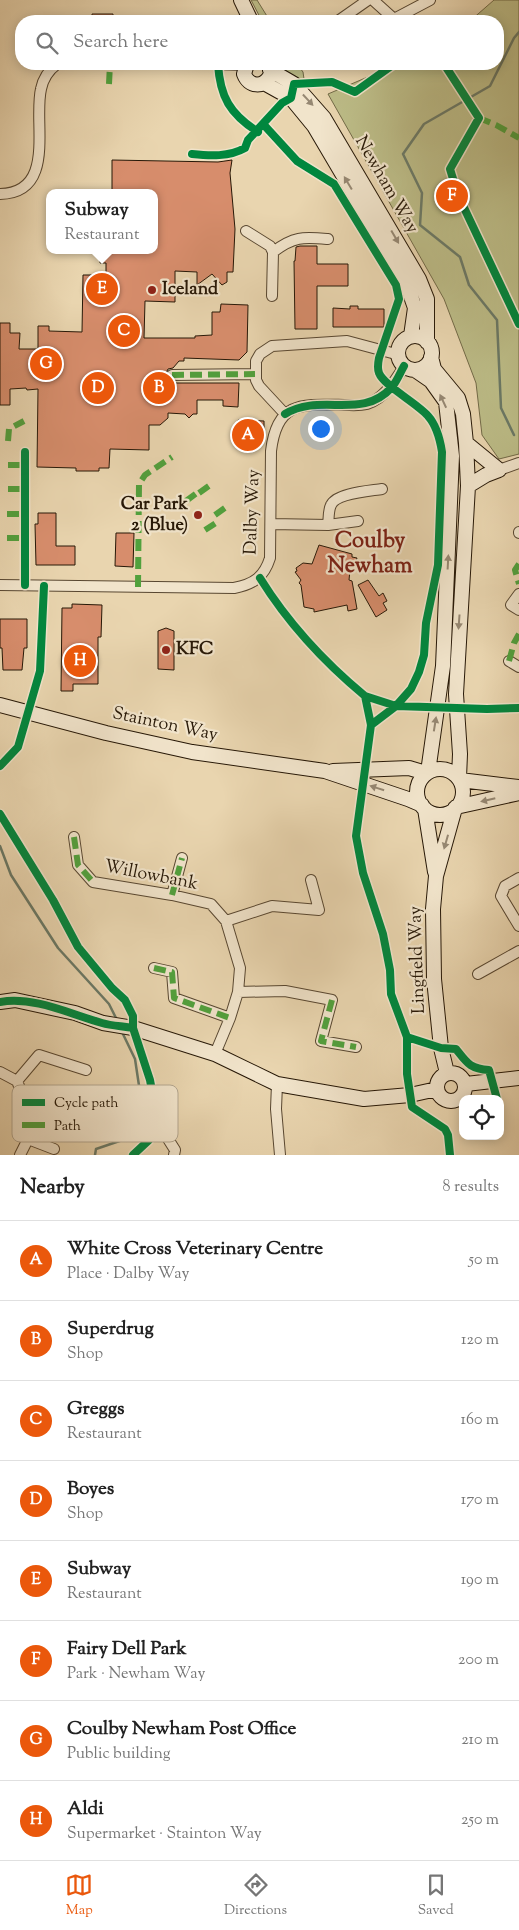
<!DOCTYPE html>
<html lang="en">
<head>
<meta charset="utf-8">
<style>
  body { margin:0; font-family:"Sorts Mill Goudy",serif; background:#f6f6f6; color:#222 }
  .controls { position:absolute; right:15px; bottom:15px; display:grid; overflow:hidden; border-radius:10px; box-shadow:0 2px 12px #0003 }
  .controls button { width:45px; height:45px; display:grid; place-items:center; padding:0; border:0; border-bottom:1px solid #e0e0e0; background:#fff; color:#222; font:25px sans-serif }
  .you { position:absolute; left:320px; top:428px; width:18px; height:18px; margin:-12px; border:4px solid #fff; border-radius:50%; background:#1a73e8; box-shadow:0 0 0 8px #1a73e833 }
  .badge { display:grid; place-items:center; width:32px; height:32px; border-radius:50%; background:#ea580c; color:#fff; font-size:16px; font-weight:700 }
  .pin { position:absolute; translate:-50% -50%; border:2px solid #fff; box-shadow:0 1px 5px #0006 }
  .popup { position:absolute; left:46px; top:189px; width:112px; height:65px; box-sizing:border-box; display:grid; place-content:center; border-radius:10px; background:#fff; filter:drop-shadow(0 1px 4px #0005); font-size:16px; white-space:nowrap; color:#767676 }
  .popup b { font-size:19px; color:#222 }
  .popup::after { content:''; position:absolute; left:50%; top:100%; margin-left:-10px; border:10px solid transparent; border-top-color:#fff }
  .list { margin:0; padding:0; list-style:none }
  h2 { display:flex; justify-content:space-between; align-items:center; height:65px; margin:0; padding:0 20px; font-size:21px }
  h2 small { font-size:16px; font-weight:400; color:#767676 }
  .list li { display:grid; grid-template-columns:32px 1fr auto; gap:15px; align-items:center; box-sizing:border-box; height:80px; padding:0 20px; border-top:1px solid #e0e0e0 }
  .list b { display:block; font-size:19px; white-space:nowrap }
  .list p { margin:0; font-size:16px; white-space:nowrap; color:#767676 }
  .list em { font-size:16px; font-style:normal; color:#767676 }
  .icon { flex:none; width:28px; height:28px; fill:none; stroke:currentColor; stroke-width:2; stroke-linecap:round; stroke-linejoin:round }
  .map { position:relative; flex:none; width:519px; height:1155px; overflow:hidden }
  .search { position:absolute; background:#fff; box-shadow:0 2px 12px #0003; left:15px; right:15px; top:15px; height:55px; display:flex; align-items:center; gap:12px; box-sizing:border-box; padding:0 18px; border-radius:20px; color:#767676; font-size:19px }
  .sheet { height:705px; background:#fff }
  nav { display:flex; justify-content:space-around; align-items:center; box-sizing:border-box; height:70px; border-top:1px solid #e0e0e0; background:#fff; font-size:14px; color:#767676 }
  nav a { display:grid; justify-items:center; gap:2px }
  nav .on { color:#ea580c }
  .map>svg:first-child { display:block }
  .green { fill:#bcbc87; stroke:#726a47 }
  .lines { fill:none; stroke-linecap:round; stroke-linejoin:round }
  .stream { stroke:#6b7966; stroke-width:2.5 }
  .building { fill:#d78d6c; stroke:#271807 }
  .street-casing { stroke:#584731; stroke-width:12 }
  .secondary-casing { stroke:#271807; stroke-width:16 }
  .street { stroke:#f1e4cb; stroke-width:10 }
  .secondary { stroke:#f1e4cb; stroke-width:14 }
  .quiet { stroke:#51a13d; stroke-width:6; stroke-dasharray:12 6; stroke-linecap:butt }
  .cycleway-casing { stroke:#f1e4cb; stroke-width:11 }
  .cycleway { stroke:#00873e; stroke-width:8 }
  .oneway { fill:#968873 }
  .poi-dot { fill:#8f2418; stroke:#f1e4cb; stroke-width:2 }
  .labels { text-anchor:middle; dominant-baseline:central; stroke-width:4.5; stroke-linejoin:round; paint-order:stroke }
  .street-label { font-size:18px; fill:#271807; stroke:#f1e4cb }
  .poi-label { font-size:18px; font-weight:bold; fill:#271807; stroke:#f1e4cb; text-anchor:start }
  .district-label { font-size:22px; font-weight:bold; fill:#7a1f14; stroke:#f1e4cb }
  .key { fill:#f1e4cb; stroke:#b4a790; stroke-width:1 }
  .key-label { font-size:14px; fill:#271807 }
</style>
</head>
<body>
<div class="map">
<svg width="519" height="1155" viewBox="0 0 519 1155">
  <rect width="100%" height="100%" fill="#e9d5af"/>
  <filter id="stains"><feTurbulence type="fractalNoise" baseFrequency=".004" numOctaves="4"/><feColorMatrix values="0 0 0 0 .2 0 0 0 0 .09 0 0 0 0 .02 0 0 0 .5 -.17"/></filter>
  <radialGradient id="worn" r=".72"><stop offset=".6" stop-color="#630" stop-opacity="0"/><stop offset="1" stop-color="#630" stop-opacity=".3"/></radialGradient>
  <path class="green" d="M 251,0 L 257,0 L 270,21 L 262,21 Z
    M 494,0 L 519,0 L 519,454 L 499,459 L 482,435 L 476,383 L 444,299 L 328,94 L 398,64 L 498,64 L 498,21 L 470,21 Z
    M 270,64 L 297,64 L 303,72 L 304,79 L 297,80 Z"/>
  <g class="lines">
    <path class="stream" d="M 514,435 L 501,408 L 497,320 L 469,285 L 460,257 L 420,225 L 422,193 L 403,154 L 424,124 L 490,86 L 514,38 L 519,32
      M 0,846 L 11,875 L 58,948 L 109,1004 L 117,1020
      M 95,1155 L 96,1149 L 146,1132 L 135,1059 L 122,1032"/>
  </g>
  <path class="building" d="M 92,14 L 113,14 L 113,21 L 92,21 Z
    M 112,160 L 218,162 L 232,160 L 230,173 L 235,229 L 233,272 L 227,272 L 227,282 L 222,285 L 212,274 L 197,285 L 197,272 L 175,271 L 175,302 L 145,301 L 144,338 L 195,338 L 195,336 L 212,335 L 212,312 L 220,312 L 221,304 L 248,305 L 247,352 L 239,360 L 184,358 L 184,361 L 179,361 L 173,368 L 168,369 L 165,375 L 166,379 L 173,383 L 239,383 L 238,407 L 223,406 L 223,400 L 197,400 L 197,414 L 193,414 L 189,418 L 185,414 L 168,413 L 168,418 L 160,425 L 149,425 L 149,450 L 110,449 L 109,468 L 99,468 L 99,471 L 76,471 L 76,468 L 37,467 L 38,389 L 27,390 L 26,388 L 10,389 L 10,405 L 0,405 L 0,323 L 10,323 L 10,333 L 20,333 L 19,349 L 38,349 L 38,326 L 49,326 L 49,331 L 82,332 L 83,275 L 92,275 L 91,283 L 106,283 L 106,263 L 100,263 L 100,250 L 154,250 L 154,193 L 112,193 Z
    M 300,246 L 317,246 L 317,264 L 348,264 L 348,286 L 317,286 L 317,329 L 295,329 L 294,261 L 295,261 L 296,247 Z
    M 350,306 L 358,306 L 358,309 L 384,309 L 384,327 L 333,327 L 333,308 L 350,309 Z
    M 238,420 L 264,421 L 264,430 L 262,430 L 261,441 L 234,440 L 234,430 L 238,430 Z
    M 38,513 L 56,513 L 56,546 L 75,546 L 75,565 L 36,565 L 35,524 L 38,524 Z
    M 116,533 L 134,533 L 133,567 L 115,566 Z
    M 319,545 L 352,554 L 352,557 L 357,558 L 352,573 L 350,570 L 349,580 L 352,581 L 357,609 L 348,611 L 347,605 L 314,612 L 314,609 L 304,607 L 301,585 L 299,583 L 301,580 L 295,572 L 297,571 L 296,568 L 303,563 L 312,564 Z
    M 368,580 L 379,596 L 383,593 L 387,601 L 383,603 L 387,610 L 376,617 L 358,585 Z
    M 72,604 L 102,605 L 101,637 L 98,637 L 98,684 L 73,684 L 73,691 L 61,691 L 62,608 L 72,608 Z
    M 0,619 L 27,619 L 27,648 L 24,648 L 22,670 L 3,670 L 2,648 L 0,648 Z
    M 166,628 L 174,631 L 174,670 L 158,669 L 158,631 Z"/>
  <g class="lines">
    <defs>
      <path id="street" d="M 373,0 L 394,19 L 430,0
        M 338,21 L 368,0
        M 213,64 L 246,65
        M 0,194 C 57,193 33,122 41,89 C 43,79 49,70 57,64
        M 246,231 L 270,246 L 273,252 L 272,296
        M 273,252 C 294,236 303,237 328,239
        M 172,375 L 255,374
        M 285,414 L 259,386 L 256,380 L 256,361 L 260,354 L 272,346 L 347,341 L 392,353
        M 499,470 L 519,463
        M 271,524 L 328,525 L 358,521
        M 328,525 C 329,519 328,511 331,505 C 336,493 370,491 382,489
        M 519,532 L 519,533
        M 0,585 L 234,588 C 254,584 264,577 270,558 L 271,451 C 277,401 301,404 344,405 C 351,405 359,406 367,404 C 384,399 396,380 404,366
        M 519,594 L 511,605 L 519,610
        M 509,661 L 519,667
        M 74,837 L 78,865 L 93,882 L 172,895 L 211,904 L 226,921 L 240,968 L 238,992 L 230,1018 L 215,1054
        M 519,878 L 505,886 L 501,896 L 519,926
        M 172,895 L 182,858
        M 226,921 L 272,906 L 319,910 L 311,880
        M 154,968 L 172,972 L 174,998 L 230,1018
        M 478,974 L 519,951
        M 238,992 L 285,991 L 332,1000 L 321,1041 L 356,1047
        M 0,1072 L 17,1081 L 28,1109 L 28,1139 L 20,1155
        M 17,1081 L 39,1055 L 86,1070
        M 277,1084 L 276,1109 L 280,1155
        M 158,1123 L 175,1150 L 174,1155
        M 28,1139 L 54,1149"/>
      <path id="secondary" d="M 241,0 L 251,21
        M 247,64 L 244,74 C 249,87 263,88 270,76
        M 270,70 L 294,84 L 324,118 L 419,279 L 427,299 L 427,342
        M 264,83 L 291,98 L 314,126 L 406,282 L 415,308 L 411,336
        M398 353a17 17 0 1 1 34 0a17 17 0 1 1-34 0Z
        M 431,357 L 434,369 L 458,398 L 463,414 L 466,443 L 468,486 L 456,694 L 460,754 L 459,778
        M 415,370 L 431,381 L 446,402 L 452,456 L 443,666 L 428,772
        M 466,443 L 499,470
        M 468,486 L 486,475 L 499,470
        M 0,705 L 106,733 L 192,752 L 325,771 L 408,799 L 422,805
        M417 792a23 23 0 1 1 46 0a23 23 0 1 1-46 0Z
        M 333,771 L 409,768 L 426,773
        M 460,780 L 519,787
        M 456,807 L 519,793
        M 425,809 L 435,872
        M 0,1002 L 15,1000 L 75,1013 L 103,1023 L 133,1028 L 215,1054 L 277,1084 L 364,1099 L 410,1095 L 437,1089
        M437 1087a14 14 0 1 1 28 0a14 14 0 1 1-28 0Z
        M 447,1073 L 441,1048 L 434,979 L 433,909 L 436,876 L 455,808
        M 466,1084 L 519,1078"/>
    </defs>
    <use href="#street" class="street-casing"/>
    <use href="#secondary" class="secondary-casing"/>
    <use href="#street" class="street"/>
    <use href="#secondary" class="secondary"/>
    <path class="quiet" d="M 109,84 L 110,64
      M 479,118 L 496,125 L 519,138
      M 172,375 L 255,374
      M 8,441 L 9,429 L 24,421
      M 8,465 L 24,465
      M 8,489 L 24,489
      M 199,493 L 213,483
      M 186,501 L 198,492
      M 7,514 L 24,514
      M 215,515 L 229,505
      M 205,530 L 219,521
      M 7,538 L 24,538
      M 519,564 L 515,570 L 519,584
      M 138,587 L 139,484 L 145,475 L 172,457
      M 509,661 L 514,643 L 519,634
      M 74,837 L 78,865 L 93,882
      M 172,895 L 182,858
      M 154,968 L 172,972 L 174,998 L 230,1018
      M 332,1000 L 321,1041 L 356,1047"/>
    <defs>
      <path id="cycleway" d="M 218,64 C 220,97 230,114 258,132
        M 444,64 L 479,118 L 450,169 L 458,195 L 519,324
        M 264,125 L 297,161 L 334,184 L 396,285 L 399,299 L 379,358 C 378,363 377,368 379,373 C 384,386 417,403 428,416 C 437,426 440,439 442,452 L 438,565 L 426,623 L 424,655 L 419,672 L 411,689 L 396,706 L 371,725
        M 192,154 C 210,156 229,157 245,148 L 248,140 L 282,103 L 291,98 L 294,84 L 332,82 L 355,92 L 394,64
        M 285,414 C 321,392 362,421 392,387 C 397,381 400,373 404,366
        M 25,452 L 25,585
        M 260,578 C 288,623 324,662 365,696
        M 0,766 L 18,747 L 40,671 L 44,586
        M 0,814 L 53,900 L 78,947 L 112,988 L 125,1000 L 133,1016 L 133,1028 L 150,1080 L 158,1123 L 149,1140 L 133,1155
        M 0,1002 C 34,996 70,1014 102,1023 C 112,1026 123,1026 133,1028
        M 407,1037 L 441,1048 L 456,1049 C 467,1063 470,1069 489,1070 L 497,1099
        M 450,1155 L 448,1135 L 445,1129 L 412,1107 L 407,1074 L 407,1037 L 391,994 L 390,970 L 383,934 L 363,873 L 356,836 L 371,725 L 365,696 L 396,706 L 487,709 L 519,708"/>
    </defs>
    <use href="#cycleway" class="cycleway-casing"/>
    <use href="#cycleway" class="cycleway"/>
  </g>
  <defs><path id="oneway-solid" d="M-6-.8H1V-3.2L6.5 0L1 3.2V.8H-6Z" transform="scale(1.25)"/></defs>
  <g class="oneway">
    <use href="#oneway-solid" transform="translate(308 100) rotate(47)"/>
    <use href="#oneway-solid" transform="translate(348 183) rotate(-121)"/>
    <use href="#oneway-solid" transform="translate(395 237) rotate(60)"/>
    <use href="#oneway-solid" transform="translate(443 401) rotate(-115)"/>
    <use href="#oneway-solid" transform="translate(448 562) rotate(-87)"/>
    <use href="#oneway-solid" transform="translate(459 622) rotate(94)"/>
    <use href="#oneway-solid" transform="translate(435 724) rotate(-81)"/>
    <use href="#oneway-solid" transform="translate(377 788) rotate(-162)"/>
    <use href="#oneway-solid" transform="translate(488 800) rotate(167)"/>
    <use href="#oneway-solid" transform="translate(446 842) rotate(106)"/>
  </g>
  <g class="poi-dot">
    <circle cx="152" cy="290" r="5"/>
    <circle cx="198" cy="515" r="5"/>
    <circle cx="166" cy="650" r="5"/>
  </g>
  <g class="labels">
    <g class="street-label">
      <text transform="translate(386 185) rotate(60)">Newham Way</text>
      <text transform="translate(253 512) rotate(-88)">Dalby Way</text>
      <text transform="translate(165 725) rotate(12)">Stainton Way</text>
      <text transform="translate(151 876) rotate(11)">Willowbank</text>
      <text transform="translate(418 960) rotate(-92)">Lingfield Way</text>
    </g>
    <g class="poi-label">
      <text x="162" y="290">Iceland</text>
      <text x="188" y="505" text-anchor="end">Car Park<tspan x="188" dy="21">2 (Blue)</tspan></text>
      <text x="176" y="650">KFC</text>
    </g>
    <g class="district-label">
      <text x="370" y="542">Coulby<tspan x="370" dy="25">Newham</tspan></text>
    </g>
  </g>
  <rect x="12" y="1085" width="166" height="57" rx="8" class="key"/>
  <rect x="22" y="1099" width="23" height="7" fill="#00873e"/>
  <rect x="22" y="1122" width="23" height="6" fill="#51a13d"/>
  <g class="key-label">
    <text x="54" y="1107">Cycle path</text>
    <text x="54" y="1130">Path</text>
  </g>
  <rect width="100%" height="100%" filter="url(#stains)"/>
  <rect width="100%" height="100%" fill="url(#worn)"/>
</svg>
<div class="controls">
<button><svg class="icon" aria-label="locate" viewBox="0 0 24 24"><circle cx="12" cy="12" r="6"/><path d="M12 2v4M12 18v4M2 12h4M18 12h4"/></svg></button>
</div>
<div class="you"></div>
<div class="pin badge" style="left:248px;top:435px">A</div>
<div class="pin badge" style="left:159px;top:388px">B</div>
<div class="pin badge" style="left:124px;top:331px">C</div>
<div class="pin badge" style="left:98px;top:388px">D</div>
<div class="pin badge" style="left:102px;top:289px">E</div>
<div class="popup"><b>Subway</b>Restaurant</div>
<div class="pin badge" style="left:452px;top:196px">F</div>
<div class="pin badge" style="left:46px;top:364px">G</div>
<div class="pin badge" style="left:80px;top:661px">H</div>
<div class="search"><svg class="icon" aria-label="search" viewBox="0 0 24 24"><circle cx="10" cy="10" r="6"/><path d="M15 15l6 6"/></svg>Search here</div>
</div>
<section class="sheet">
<h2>Nearby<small>8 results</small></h2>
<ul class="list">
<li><span class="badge">A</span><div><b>White Cross Veterinary Centre</b><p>Place · Dalby Way</p></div><em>50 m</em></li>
<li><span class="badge">B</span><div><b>Superdrug</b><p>Shop</p></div><em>120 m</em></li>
<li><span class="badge">C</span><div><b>Greggs</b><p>Restaurant</p></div><em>160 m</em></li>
<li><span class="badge">D</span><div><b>Boyes</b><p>Shop</p></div><em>170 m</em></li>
<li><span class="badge">E</span><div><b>Subway</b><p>Restaurant</p></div><em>190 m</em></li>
<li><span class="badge">F</span><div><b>Fairy Dell Park</b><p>Park · Newham Way</p></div><em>200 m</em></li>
<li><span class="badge">G</span><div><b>Coulby Newham Post Office</b><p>Public building</p></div><em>210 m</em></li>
<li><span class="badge">H</span><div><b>Aldi</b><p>Supermarket · Stainton Way</p></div><em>250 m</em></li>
</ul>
</section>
<nav>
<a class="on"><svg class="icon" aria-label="map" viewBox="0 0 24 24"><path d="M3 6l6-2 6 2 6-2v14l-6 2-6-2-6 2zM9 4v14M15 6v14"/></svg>Map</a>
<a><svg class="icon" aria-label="directions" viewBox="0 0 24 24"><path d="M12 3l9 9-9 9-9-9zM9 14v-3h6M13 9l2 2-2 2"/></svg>Directions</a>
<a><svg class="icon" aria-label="saved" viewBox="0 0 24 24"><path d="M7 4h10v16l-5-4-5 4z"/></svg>Saved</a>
</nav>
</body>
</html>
